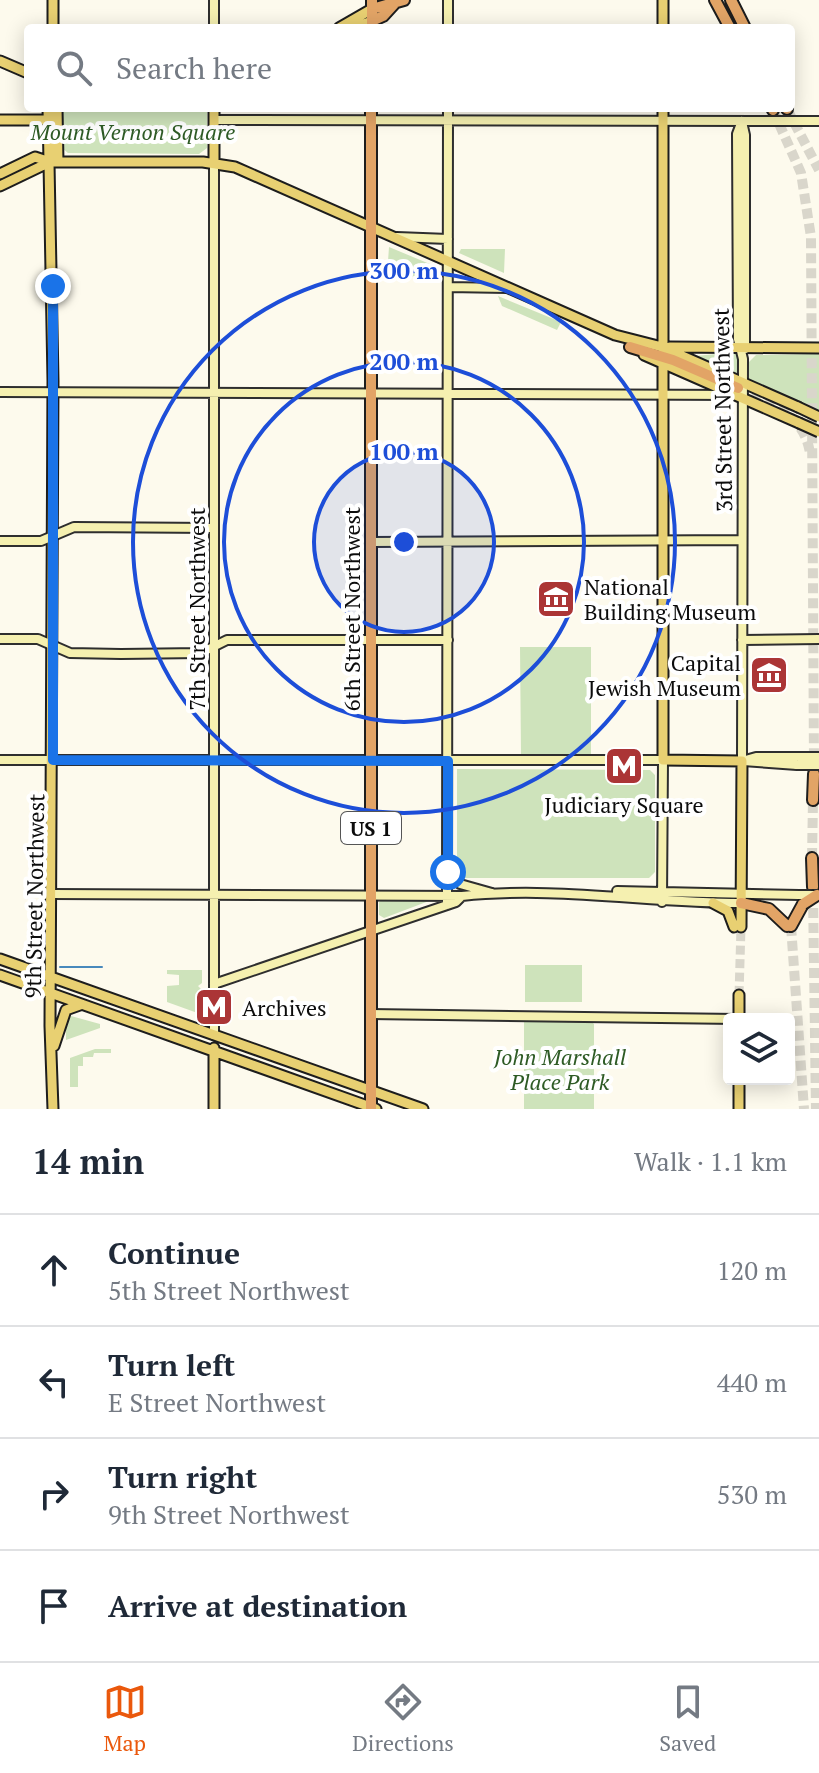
<!DOCTYPE html>
<html lang="en">
<head>
<meta charset="utf-8">
<style>
  body { margin:0; font-family:"PT Serif",serif; background:#f6f6f7; color:#1f2937 }
  .controls { position:absolute; right:24px; bottom:24px; display:grid; overflow:hidden; border-radius:8px; box-shadow:0 4px 20px #0003 }
  .controls button { width:72px; height:72px; display:grid; place-items:center; padding:0; border:0; border-bottom:2px solid #e0e1e3; background:#fff; color:#1f2937; font:40px sans-serif }
  .stop { position:absolute; width:24px; height:24px; margin:-18px; border:6px solid #1a73e8; border-radius:50%; background:#fff }
  .stop.end { background:#1a73e8; border-color:#fff; box-shadow:0 2px 8px #0008 }
  .list { margin:0; padding:0; list-style:none }
  h2 { display:flex; justify-content:space-between; align-items:center; height:104px; margin:0; padding:0 32px; font-size:34px }
  h2 small { font-size:26px; font-weight:400; color:#747a83 }
  .list li { display:grid; grid-template-columns:52px 1fr auto; gap:24px; align-items:center; box-sizing:border-box; height:112px; padding:0 32px; border-top:2px solid #e0e1e3 }
  .list b { display:block; font-size:30px; white-space:nowrap }
  .list p { margin:0; font-size:26px; white-space:nowrap; color:#747a83 }
  .list em { font-size:26px; font-style:normal; color:#747a83 }
  .icon { flex:none; width:44px; height:44px; fill:none; stroke:currentColor; stroke-width:2; stroke-linecap:round; stroke-linejoin:round }
  .map { position:relative; flex:none; width:819px; height:1109px; overflow:hidden }
  .search { position:absolute; background:#fff; box-shadow:0 4px 20px #0003; left:24px; right:24px; top:24px; height:88px; display:flex; align-items:center; gap:20px; box-sizing:border-box; padding:0 28px; border-radius:8px; color:#747a83; font-size:30px }
  .sheet { height:552px; background:#fff }
  nav { display:flex; justify-content:space-around; align-items:center; box-sizing:border-box; height:112px; border-top:2px solid #e0e1e3; background:#fff; font-size:22px; color:#747a83 }
  nav a { display:grid; justify-items:center; gap:4px }
  nav .on { color:#ea580c }
  .map>svg:first-child { display:block }
  .green { fill:#cee3bb }
  .lines { fill:none; stroke-linecap:round; stroke-linejoin:round }
  .stream { stroke:#4889bc; stroke-width:2 }
  .primary-tunnel { stroke:#d9d6cb; stroke-width:9; stroke-dasharray:9 4.5; stroke-linecap:butt }
  .highway-tunnel { stroke:#d9d6cb; stroke-width:10; stroke-dasharray:10 5; stroke-linecap:butt }
  .secondary-casing { stroke:#2e2e2e; stroke-width:12 }
  .primary-casing { stroke:#1d1d1d; stroke-width:13 }
  .highway-casing { stroke:#1d1d1d; stroke-width:14 }
  .secondary { stroke:#f5f0b0; stroke-width:8 }
  .primary { stroke:#e8d072; stroke-width:9 }
  .highway { stroke:#e2a466; stroke-width:10 }
  .secondary-bridge-casing { stroke:#2e2e2e; stroke-width:12; stroke-linecap:butt }
  .primary-bridge-casing { stroke:#1d1d1d; stroke-width:13; stroke-linecap:butt }
  .highway-bridge-casing { stroke:#1d1d1d; stroke-width:14; stroke-linecap:butt }
  .secondary-bridge { stroke:#f5f0b0; stroke-width:8 }
  .primary-bridge { stroke:#e8d072; stroke-width:9 }
  .highway-bridge { stroke:#e2a466; stroke-width:10 }
  .route { stroke:#1a73e8; stroke-width:10 }
  .ring { fill:none; stroke:#1d4ed8; stroke-width:4 }
  .labels { text-anchor:middle; dominant-baseline:central; stroke-width:8; stroke-linejoin:round; paint-order:stroke }
  .shield { fill:#fff; stroke:#555; stroke-width:2 }
  .shield-label { font-size:20px; font-weight:bold; fill:#0c0c0c }
  .park-label { font-size:22px; font-style:italic; fill:#2e5b25; stroke:#fff }
  .street-label { font-size:22px; fill:#0c0c0c; stroke:#fff }
  .poi-label { font-size:22px; fill:#0c0c0c; stroke:#fff; text-anchor:start }
  .centre { fill:#1d4ed8; stroke:#fff; stroke-width:4 }
  .ring-label { font-size:24px; text-anchor:middle; font-weight:bold; fill:#1d4ed8; stroke:#fff; stroke-width:8; stroke-linejoin:round; paint-order:stroke }
</style>
</head>
<body>
<div class="map">
<svg width="819" height="1109" viewBox="0 0 819 1109">
  <rect width="100%" height="100%" fill="#fdfaed"/>
  <path class="green" d="M 60,108 L 207,108 L 207,148 L 199,154 L 68,153 L 62,148 Z
    M 389,247 L 437,267 L 438,277 L 387,276 Z
    M 461,249 L 505,249 L 504,273 L 459,253 Z
    M 498,296 L 561,322 L 557,330 L 502,306 Z
    M 738,352 L 739,376 L 695,356 Z
    M 819,354 L 819,412 L 747,378 L 748,363 L 756,355 Z
    M 520,647 L 591,647 L 591,755 L 521,755 Z
    M 457,769 L 650,770 L 655,775 L 655,872 L 649,878 L 464,878 L 457,871 Z
    M 383,899 L 427,899 L 429,901 L 384,918 L 379,915 L 379,902 Z
    M 525,965 L 582,965 L 582,1002 L 525,1002 Z
    M 167,970 L 202,970 L 202,983 L 198,986 L 202,990 L 203,1015 L 167,1002 L 167,986 L 179,985 L 179,975 L 167,974 Z
    M 71,1016 L 100,1024 L 100,1028 L 66,1040 L 66,1022 Z
    M 591,1021 L 594,1024 L 594,1109 L 524,1109 L 524,1021 Z
    M 95,1049 L 111,1049 L 111,1053 L 94,1053 L 93,1057 L 83,1057 L 83,1066 L 78,1066 L 78,1087 L 70,1087 L 70,1058 Z"/>
  <g class="lines">
    <path class="stream" d="M 60,967 L 102,967"/>
    <path class="primary-tunnel" d="M 739,995 L 741,927"/>
    <path class="highway-tunnel" d="M 787,109 L 819,170
      M 773,110 L 801,173 L 811,237 L 814,764
      M 738,388 C 769,402 804,414 810,453
      M 812,858 L 813,800
      M 813,893 L 816,1109
      M 791,926 L 804,1109"/>
    <defs>
      <path id="secondary" d="M 214,0 L 214,28
        M 448,0 L 448,28
        M 214,120 L 758,121
        M 742,121 L 737,134 L 738,339 L 743,359 L 742,761
        M 742,122 L 745,135 L 745,349
        M 397,237 L 448,239
        M 448,287 L 507,288
        M 0,392 L 735,395
        M 0,541 L 41,541 L 74,527 L 214,528
        M 371,542 L 742,540
        M 0,639 L 38,639 L 70,653 L 121,654 L 201,653 L 227,640 L 448,640
        M 742,640 L 819,639
        M 0,760 L 663,760 L 662,902
        M 742,761 L 756,757 L 798,757
        M 743,761 L 797,765
        M 448,872 L 460,884 L 492,893
        M 617,891 L 799,895
        M 53,894 L 462,896
        M 447,905 L 448,108
        M 214,984 L 456,902 L 462,896 C 555,886 648,903 741,903
        M 370,1014 L 737,1019
        M 214,1035 L 214,163"/>
      <path id="primary" d="M 53,0 L 53,28
        M 663,0 L 663,28
        M 349,24 L 361,25 L 372,21
        M 339,28 L 372,9
        M 0,61 L 28,73
        M 48,108 L 53,381 L 50,1026 L 53,1109
        M 57,108 L 58,162
        M 214,108 L 214,163
        M 663,108 L 663,760 L 742,761 L 741,927
        M 0,120 L 48,120
        M 0,174 L 35,157 L 50,162 L 203,162 L 235,167 L 615,335 L 662,347 L 798,407
        M 0,186 L 50,162
        M 670,347 L 819,348
        M 644,355 L 799,423
        M 713,903 L 728,911 L 734,927
        M 0,959 L 423,1109
        M 0,975 L 376,1109
        M 739,1019 L 739,995
        M 54,1046 L 66,1010 L 80,1005
        M 214,1048 L 214,1109
        M 739,1109 L 739,1079"/>
      <path id="highway" d="M 715,0 L 730,28
        M 731,0 L 745,28
        M 372,9 L 404,0
        M 372,21 L 383,16 L 394,4
        M 372,28 L 372,0
        M 772,108 L 773,110
        M 787,108 L 787,109
        M 630,347 L 673,360 L 738,388
        M 813,800 L 814,774
        M 812,858 L 813,887
        M 741,903 L 769,909 L 787,926
        M 791,926 L 803,904
        M 371,1109 L 371,108"/>
    </defs>
    <use href="#secondary" class="secondary-casing"/>
    <use href="#primary" class="primary-casing"/>
    <use href="#highway" class="highway-casing"/>
    <use href="#secondary" class="secondary"/>
    <use href="#primary" class="primary"/>
    <use href="#highway" class="highway"/>
    <defs>
      <path id="secondary-bridge" d="M 758,121 L 819,121
        M 798,757 L 819,757
        M 797,765 L 819,765
        M 799,895 L 817,895"/>
      <path id="primary-bridge" d="M 798,407 L 819,417
        M 799,423 L 819,432"/>
      <path id="highway-bridge" d="M 803,904 L 817,895"/>
    </defs>
    <use href="#secondary-bridge" class="secondary-bridge-casing"/>
    <use href="#primary-bridge" class="primary-bridge-casing"/>
    <use href="#highway-bridge" class="highway-bridge-casing"/>
    <use href="#secondary-bridge" class="secondary-bridge"/>
    <use href="#primary-bridge" class="primary-bridge"/>
    <use href="#highway-bridge" class="highway-bridge"/>
  </g>
  <g class="lines">
    <path class="route" d="M 53,286 L 53,760 L 448,761 L 448,872"/>
  </g>
  <circle cx="404" cy="542" r="90" fill="#1d4ed8" fill-opacity=".12"/>
  <g class="ring">
    <circle cx="404" cy="542" r="90"/>
    <circle cx="404" cy="542" r="180"/>
    <circle cx="404" cy="542" r="271"/>
  </g>
  <defs>
    <symbol id="museum-square" viewBox="-11 -11 22 22"><rect x="-9" y="-9" width="18" height="18" rx="4" fill="#ab3536" stroke="#fff"/><path d="M0-6L6-3V-2H-6V-3ZM-5-1h2V3h-2ZM-1-1h2V3h-2ZM3-1h2V3H3ZM-6 4H6V6H-6Z" fill="#fff"/></symbol>
    <symbol id="metro-square" viewBox="-11 -11 22 22"><rect x="-9" y="-9" width="18" height="18" rx="4" fill="#ab3536" stroke="#fff"/><path d="M-5.5 5V-5H-3L0 0L3-5H5.5V5H3V-.5L0 4L-3-.5V5Z" fill="#fff"/></symbol>
  </defs>
  <g fill-rule="evenodd">
    <use href="#museum-square" x="534" y="577" width="44" height="44"/>
    <use href="#museum-square" x="747" y="653" width="44" height="44"/>
    <use href="#metro-square" x="602" y="744" width="44" height="44"/>
    <use href="#metro-square" x="192" y="985" width="44" height="44"/>
  </g>
  <g class="labels">
    <rect class="shield" x="341" y="812" width="60" height="32" rx="6"/>
    <g class="shield-label">
      <text x="371" y="828">US 1</text>
    </g>
    <g class="park-label">
      <text x="133" y="131">Mount Vernon Square</text>
      <text x="560" y="1056">John Marshall<tspan x="560" dy="25">Place Park</tspan></text>
    </g>
    <g class="street-label">
      <text transform="translate(722 410) rotate(-91)">3rd Street Northwest</text>
      <text transform="translate(196 609) rotate(-90)">7th Street Northwest</text>
      <text transform="translate(351 609) rotate(-90)">6th Street Northwest</text>
      <text transform="translate(34 896) rotate(-89)">9th Street Northwest</text>
    </g>
    <g class="poi-label">
      <text x="584" y="586">National<tspan x="584" dy="25">Building Museum</tspan></text>
      <text x="741" y="662" text-anchor="end">Capital<tspan x="741" dy="25">Jewish Museum</tspan></text>
      <text x="624" y="804" text-anchor="middle">Judiciary Square</text>
      <text x="242" y="1007">Archives</text>
    </g>
  </g>
  <circle cx="404" cy="542" r="12" class="centre"/>
  <g class="ring-label">
    <text x="404" y="279">300 m</text>
    <text x="404" y="370">200 m</text>
    <text x="404" y="460">100 m</text>
  </g>
</svg>
<div class="controls">
<button><svg class="icon" aria-label="layers" viewBox="0 0 24 24"><path d="M12 4l9 5-9 5-9-5zM3 14l9 5 9-5"/></svg></button>
</div>
<div class="stop" style="left:448px;top:872px"></div>
<div class="stop end" style="left:53px;top:286px"></div>
<div class="search"><svg class="icon" aria-label="search" viewBox="0 0 24 24"><circle cx="10" cy="10" r="6"/><path d="M15 15l6 6"/></svg>Search here</div>
</div>
<section class="sheet">
<h2>14 min<small>Walk · 1.1 km</small></h2>
<ul class="list">
<li><svg class="icon" aria-label="ahead" viewBox="0 0 24 24"><path d="M12 20V5M6 11l6-6 6 6"/></svg><div><b>Continue</b><p>5th Street Northwest</p></div><em>120 m</em></li>
<li><svg class="icon" aria-label="left" viewBox="0 0 24 24"><path d="M17 20v-9H6M10 6l-5 5 5 5"/></svg><div><b>Turn left</b><p>E Street Northwest</p></div><em>440 m</em></li>
<li><svg class="icon" aria-label="right" viewBox="0 0 24 24"><path d="M7 20v-9h11M14 6l5 5-5 5"/></svg><div><b>Turn right</b><p>9th Street Northwest</p></div><em>530 m</em></li>
<li><svg class="icon" aria-label="arrive" viewBox="0 0 24 24"><path d="M6 21V4h12l-3 4 3 4H6"/></svg><div><b>Arrive at destination</b></div></li>
</ul>
</section>
<nav>
<a class="on"><svg class="icon" aria-label="map" viewBox="0 0 24 24"><path d="M3 6l6-2 6 2 6-2v14l-6 2-6-2-6 2zM9 4v14M15 6v14"/></svg>Map</a>
<a><svg class="icon" aria-label="directions" viewBox="0 0 24 24"><path d="M12 3l9 9-9 9-9-9zM9 14v-3h6M13 9l2 2-2 2"/></svg>Directions</a>
<a><svg class="icon" aria-label="saved" viewBox="0 0 24 24"><path d="M7 4h10v16l-5-4-5 4z"/></svg>Saved</a>
</nav>
</body>
</html>
